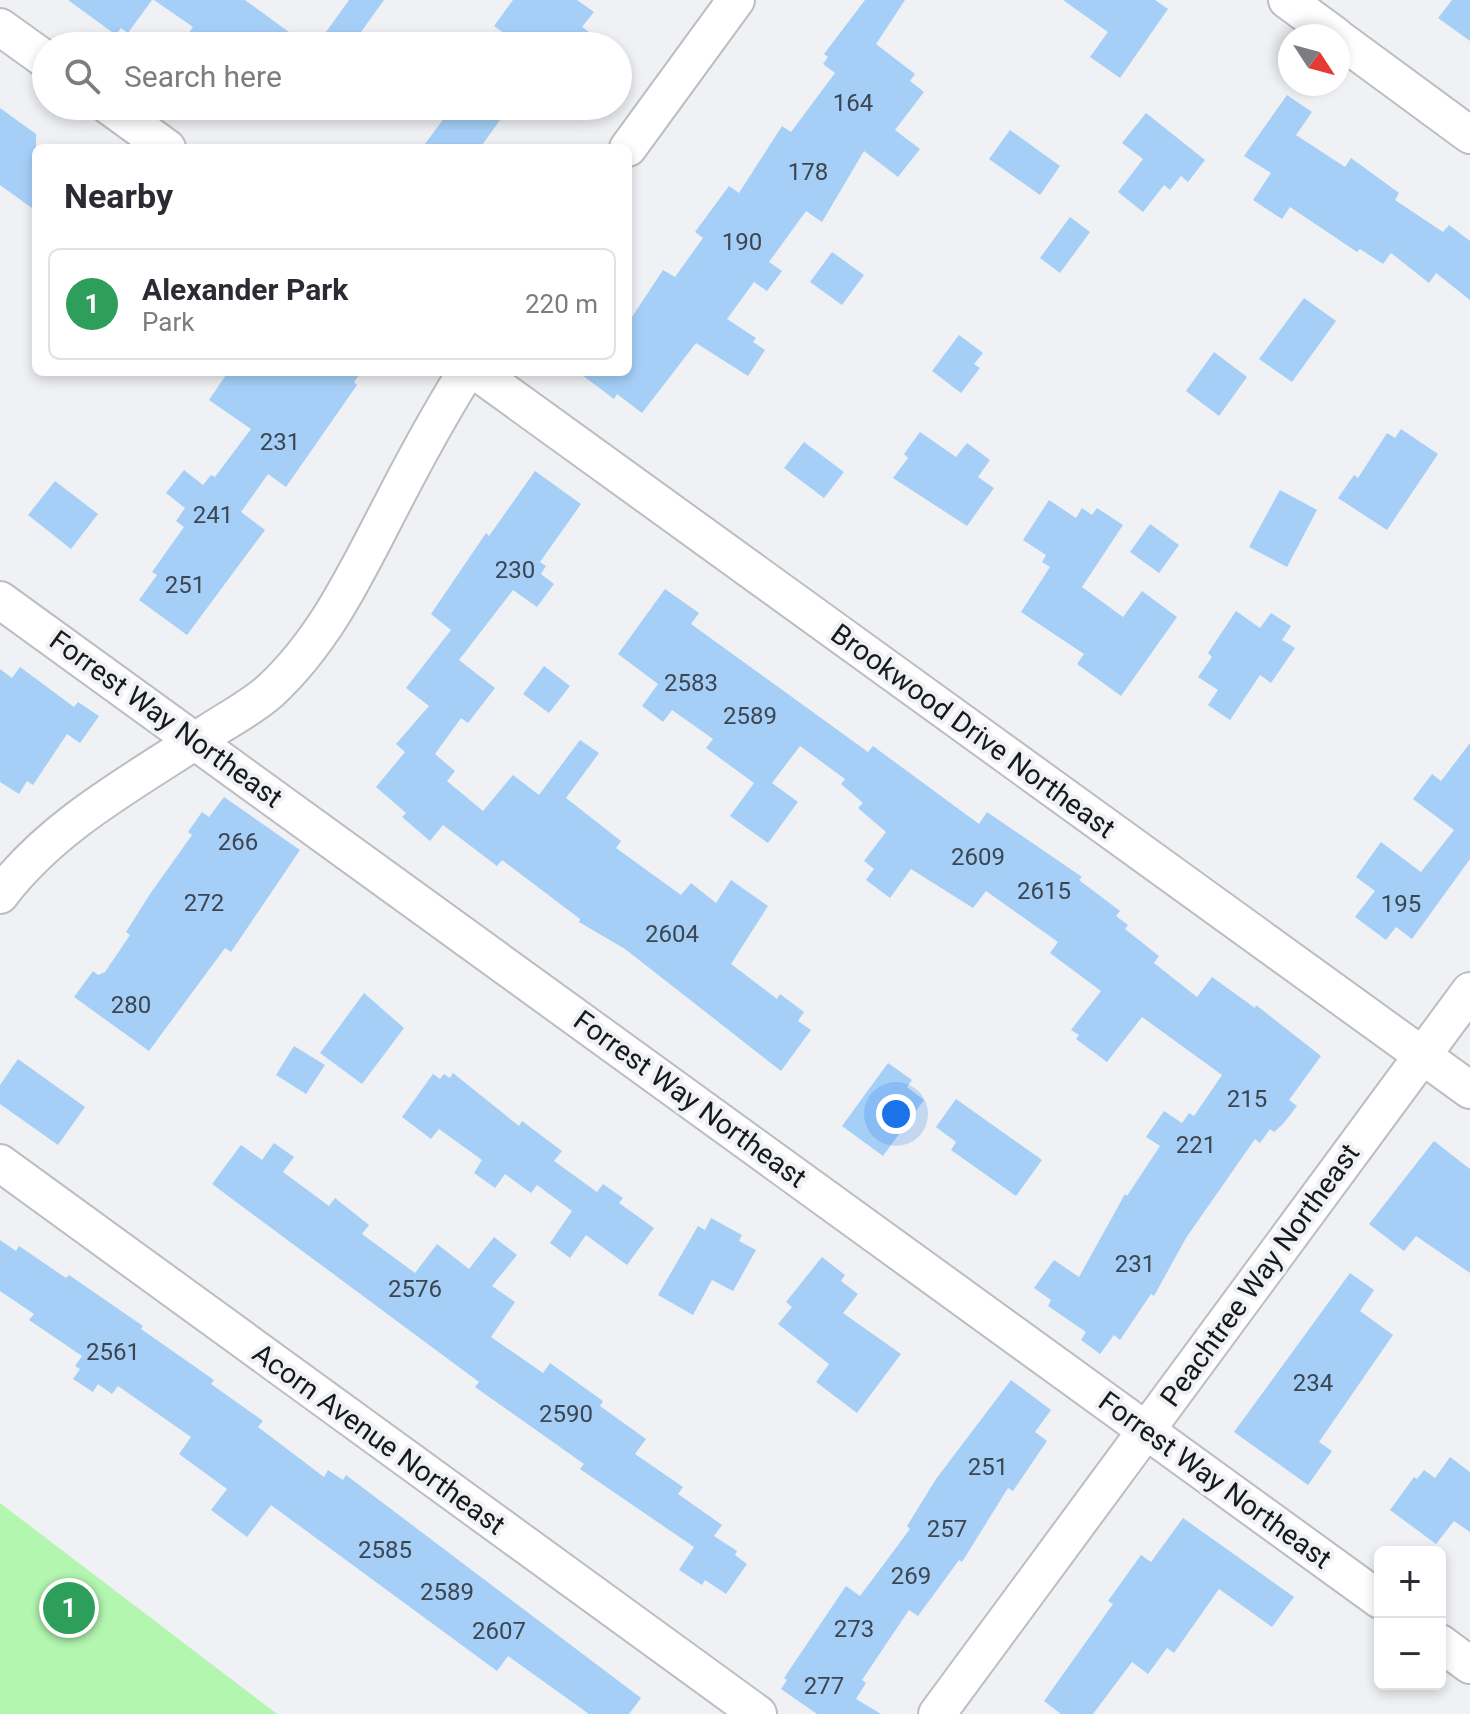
<!DOCTYPE html>
<html lang="en">
<head>
<meta charset="utf-8">
<style>
  body { margin:0; font-family:Roboto,sans-serif; background:#f2f2f3; color:#2b2b33 }
  .controls { position:absolute; right:24px; bottom:24px; display:grid; overflow:hidden; border-radius:12px; box-shadow:0 4px 12px #0003 }
  .controls button { width:72px; height:72px; display:grid; place-items:center; padding:0; border:0; border-bottom:2px solid #e1e1e2; background:#fff; color:#2b2b33; font:40px sans-serif }
  .compass { position:absolute; left:1278px; top:24px; width:72px; height:72px; border-radius:50%; background:#fff; box-shadow:0 4px 12px #0003; rotate:126deg }
  .you { position:absolute; left:896px; top:1114px; width:28px; height:28px; margin:-20px; border:6px solid #fff; border-radius:50%; background:#1a73e8; box-shadow:0 0 0 12px #1a73e833 }
  .badge { display:grid; place-items:center; width:52px; height:52px; border-radius:50%; background:#416adc; color:#fff; font-size:26px; font-weight:700 }
  .pin { position:absolute; translate:-50% -50%; border:4px solid #fff; box-shadow:0 2px 8px #0006 }
  .list { margin:0; padding:0; list-style:none }
  h2 { display:flex; justify-content:space-between; align-items:center; height:104px; margin:0; padding:0 32px; font-size:34px }
  h2 small { font-size:26px; font-weight:400; color:#7c7c81 }
  .list li { display:grid; grid-template-columns:52px 1fr auto; gap:24px; align-items:center; box-sizing:border-box; height:112px; margin:0 16px 16px; padding:0 16px; border:2px solid #e1e1e2; border-radius:12px }
  .list b { display:block; font-size:30px; white-space:nowrap }
  .list p { margin:0; font-size:26px; white-space:nowrap; color:#7c7c81 }
  .list em { font-size:26px; font-style:normal; color:#7c7c81 }
  .icon { flex:none; width:44px; height:44px; fill:none; stroke:currentColor; stroke-width:2; stroke-linecap:round; stroke-linejoin:round }
  .map { position:relative; flex:none; width:1470px; height:1714px; overflow:hidden }
  .search { position:absolute; background:#fff; box-shadow:0 4px 12px #0003; left:32px; top:32px; width:600px; height:88px; display:flex; align-items:center; gap:20px; box-sizing:border-box; padding:0 28px; border-radius:44px; color:#7c7c81; font-size:30px }
  .panel { position:absolute; background:#fff; box-shadow:0 4px 12px #0003; left:32px; top:144px; width:600px; height:232px; border-radius:12px }
  .map>svg:first-child { display:block }
  .green { fill:#b2f6b0 }
  .building { fill:#a6cff8 }
  .lines { fill:none; stroke-linecap:round; stroke-linejoin:round }
  .street-casing { stroke:#bbbdbf; stroke-width:40 }
  .street { stroke:#fff; stroke-width:36 }
  .labels { text-anchor:middle; dominant-baseline:central; stroke-width:8; stroke-linejoin:round; paint-order:stroke }
  .number-label { font-size:24px; fill:#3c4651 }
  .street-label { font-size:28px; fill:#181919; stroke:#eff1f4 }
</style>
</head>
<body>
<div class="map">
<svg width="1470" height="1714" viewBox="0 0 1470 1714">
  <rect width="100%" height="100%" fill="#eff1f4"/>
  <path class="green" d="M 0,1503 L 277,1714 L 0,1714 Z"/>
  <path class="building" d="M 68,0 L 152,0 L 128,33 L 121,28 L 116,35 Z
    M 154,0 L 245,0 L 308,46 L 179,46 L 193,27 Z
    M 349,0 L 384,0 L 351,46 L 316,46 Z
    M 513,0 L 577,0 L 594,12 L 582,27 L 609,46 L 522,46 L 494,26 Z
    M 865,0 L 905,0 L 876,44 L 915,74 L 910,81 L 924,92 L 895,130 L 920,149 L 898,177 L 864,151 L 822,222 L 806,211 L 769,262 L 782,271 L 767,291 L 754,282 L 727,319 L 756,338 L 753,342 L 765,350 L 748,376 L 696,343 L 642,413 L 617,394 L 614,399 L 578,372 L 628,372 L 628,323 L 663,270 L 675,277 L 703,238 L 695,232 L 729,186 L 739,193 L 782,126 L 791,132 L 835,73 L 823,64 L 828,57 L 824,54 Z
    M 1063,0 L 1155,0 L 1168,9 L 1120,78 L 1090,57 L 1108,32 Z
    M 1452,0 L 1470,0 L 1470,41 L 1438,18 Z
    M 1287,95 L 1312,112 L 1296,135 L 1345,167 L 1351,158 L 1399,193 L 1395,200 L 1443,232 L 1449,225 L 1470,241 L 1470,300 L 1436,273 L 1429,283 L 1391,253 L 1383,264 L 1360,249 L 1357,252 L 1290,207 L 1282,219 L 1253,200 L 1271,173 L 1244,156 Z
    M 453,106 L 510,106 L 480,148 L 422,148 Z
    M 0,108 L 36,134 L 36,211 L 0,185 Z
    M 1146,113 L 1205,160 L 1188,182 L 1181,176 L 1170,190 L 1164,185 L 1143,212 L 1118,192 L 1143,159 L 1122,143 Z
    M 1010,130 L 1060,166 L 1040,195 L 989,159 Z
    M 1070,217 L 1090,232 L 1060,273 L 1040,258 Z
    M 832,252 L 864,275 L 842,305 L 810,282 Z
    M 1304,298 L 1336,321 L 1292,382 L 1259,359 Z
    M 959,335 L 983,353 L 974,364 L 980,368 L 961,393 L 932,371 Z
    M 1214,352 L 1247,377 L 1219,416 L 1186,391 Z
    M 228,372 L 361,372 L 354,382 L 357,385 L 286,487 L 268,474 L 241,512 L 265,530 L 187,635 L 139,600 L 157,575 L 152,572 L 184,527 L 176,521 L 185,508 L 166,493 L 184,470 L 203,485 L 211,475 L 215,477 L 251,429 L 209,400 Z
    M 1401,429 L 1438,454 L 1387,530 L 1338,498 L 1354,475 L 1358,478 L 1387,433 L 1395,438 Z
    M 920,432 L 956,457 L 967,443 L 990,460 L 978,477 L 994,488 L 967,526 L 893,478 L 908,458 L 904,454 Z
    M 804,442 L 844,472 L 824,498 L 784,468 Z
    M 535,471 L 581,504 L 540,562 L 546,566 L 541,574 L 554,584 L 537,607 L 513,590 L 459,660 L 495,688 L 468,723 L 461,718 L 435,754 L 455,771 L 447,781 L 483,811 L 513,775 L 539,795 L 580,740 L 599,753 L 566,798 L 621,841 L 616,848 L 681,895 L 691,883 L 716,903 L 731,880 L 768,906 L 731,964 L 777,999 L 780,994 L 804,1012 L 798,1021 L 811,1030 L 781,1071 L 625,949 L 579,922 L 580,919 L 502,860 L 497,866 L 443,825 L 430,841 L 402,817 L 406,813 L 376,787 L 405,752 L 396,744 L 429,706 L 406,688 L 451,630 L 431,614 L 486,533 L 489,536 Z
    M 55,481 L 98,514 L 71,549 L 28,515 Z
    M 1280,490 L 1317,510 L 1287,567 L 1249,547 Z
    M 1049,500 L 1076,518 L 1082,508 L 1092,515 L 1097,508 L 1123,525 L 1082,587 L 1123,617 L 1142,591 L 1177,617 L 1121,696 L 1077,664 L 1084,654 L 1021,612 L 1050,567 L 1042,562 L 1046,555 L 1023,540 Z
    M 1150,524 L 1179,545 L 1159,573 L 1130,552 Z
    M 665,589 L 699,613 L 691,624 L 868,752 L 873,746 L 979,824 L 987,812 L 1082,877 L 1079,880 L 1120,911 L 1116,916 L 1128,925 L 1125,929 L 1159,956 L 1154,963 L 1197,997 L 1212,977 L 1255,1008 L 1256,1005 L 1321,1056 L 1289,1100 L 1297,1106 L 1283,1124 L 1274,1132 L 1270,1129 L 1260,1143 L 1255,1139 L 1186,1238 L 1154,1296 L 1151,1294 L 1120,1340 L 1114,1335 L 1100,1354 L 1081,1340 L 1086,1332 L 1048,1306 L 1051,1300 L 1034,1288 L 1054,1260 L 1079,1277 L 1125,1194 L 1127,1196 L 1160,1146 L 1146,1137 L 1164,1111 L 1182,1123 L 1189,1113 L 1194,1116 L 1222,1075 L 1142,1017 L 1107,1062 L 1076,1039 L 1079,1035 L 1071,1030 L 1101,991 L 1050,953 L 1058,942 L 986,891 L 973,908 L 911,869 L 890,898 L 866,880 L 874,869 L 864,861 L 886,832 L 858,808 L 863,803 L 841,784 L 845,779 L 800,746 L 772,783 L 798,802 L 768,843 L 730,816 L 754,783 L 706,748 L 713,739 L 672,710 L 663,722 L 642,706 L 658,684 L 618,654 Z
    M 1236,611 L 1260,628 L 1271,613 L 1291,626 L 1282,640 L 1295,648 L 1271,683 L 1260,675 L 1230,720 L 1208,705 L 1218,690 L 1198,677 L 1212,657 L 1208,653 Z
    M 544,666 L 570,686 L 549,713 L 523,694 Z
    M 20,667 L 74,707 L 78,702 L 99,716 L 80,743 L 67,734 L 33,785 L 27,781 L 19,794 L 0,782 L 0,669 L 12,678 Z
    M 1470,743 L 1470,859 L 1412,939 L 1396,927 L 1386,940 L 1355,917 L 1375,891 L 1356,877 L 1381,842 L 1421,872 L 1454,830 L 1413,799 L 1432,774 L 1441,781 Z
    M 224,797 L 300,850 L 231,952 L 225,948 L 149,1051 L 74,997 L 93,971 L 98,975 L 105,972 L 130,935 L 126,932 L 150,894 L 192,835 L 188,832 L 202,812 L 209,817 Z
    M 364,993 L 404,1028 L 362,1084 L 320,1053 Z
    M 294,1046 L 325,1065 L 306,1094 L 276,1075 Z
    M 18,1059 L 85,1107 L 58,1145 L 0,1104 L 0,1085 Z
    M 888,1063 L 912,1080 L 907,1087 L 924,1100 L 883,1156 L 842,1126 Z
    M 453,1073 L 519,1126 L 522,1121 L 562,1151 L 554,1161 L 597,1192 L 603,1184 L 623,1198 L 619,1203 L 654,1228 L 627,1265 L 586,1235 L 570,1258 L 550,1243 L 572,1211 L 537,1185 L 531,1193 L 505,1174 L 495,1188 L 474,1173 L 482,1160 L 439,1129 L 431,1139 L 402,1117 L 433,1074 L 440,1079 L 444,1074 L 450,1078 Z
    M 956,1099 L 1042,1160 L 1016,1196 L 951,1150 L 956,1142 L 936,1127 Z
    M 1434,1141 L 1470,1169 L 1470,1273 L 1416,1236 L 1404,1251 L 1369,1224 Z
    M 274,1143 L 294,1157 L 283,1172 L 329,1206 L 335,1198 L 369,1225 L 362,1234 L 415,1273 L 437,1244 L 469,1269 L 494,1237 L 517,1255 L 492,1286 L 515,1302 L 491,1337 L 543,1373 L 550,1363 L 603,1401 L 600,1406 L 646,1439 L 635,1454 L 683,1487 L 678,1494 L 722,1525 L 714,1536 L 737,1551 L 735,1555 L 747,1564 L 726,1594 L 705,1580 L 702,1585 L 679,1570 L 694,1547 L 580,1469 L 584,1464 L 475,1387 L 479,1382 L 212,1184 L 241,1145 L 262,1160 Z
    M 711,1218 L 742,1235 L 739,1241 L 756,1250 L 733,1291 L 712,1280 L 693,1315 L 658,1295 L 698,1226 L 705,1230 Z
    M 0,1240 L 16,1251 L 19,1246 L 66,1278 L 69,1275 L 143,1326 L 141,1329 L 214,1380 L 211,1384 L 263,1421 L 258,1427 L 324,1477 L 328,1470 L 343,1480 L 346,1475 L 641,1698 L 629,1714 L 589,1714 L 508,1656 L 497,1671 L 271,1505 L 247,1537 L 211,1510 L 227,1489 L 179,1454 L 191,1437 L 118,1386 L 112,1394 L 98,1384 L 93,1392 L 73,1379 L 80,1369 L 75,1366 L 82,1356 L 29,1320 L 34,1314 L 0,1291 Z
    M 822,1257 L 845,1275 L 841,1281 L 858,1294 L 843,1313 L 901,1354 L 857,1413 L 816,1382 L 829,1364 L 778,1324 L 792,1307 L 786,1302 Z
    M 1350,1273 L 1374,1290 L 1360,1311 L 1393,1335 L 1319,1442 L 1332,1451 L 1308,1485 L 1234,1432 Z
    M 1011,1380 L 1051,1410 L 1035,1432 L 1047,1441 L 1013,1491 L 1008,1488 L 962,1562 L 959,1560 L 918,1616 L 909,1610 L 862,1680 L 866,1683 L 856,1699 L 881,1714 L 817,1714 L 781,1689 L 787,1680 L 784,1678 L 846,1586 L 860,1596 L 910,1529 L 907,1526 L 936,1479 Z
    M 1450,1457 L 1470,1472 L 1470,1532 L 1454,1521 L 1436,1544 L 1390,1510 L 1414,1477 L 1417,1479 L 1424,1470 L 1435,1478 Z
    M 1183,1518 L 1294,1597 L 1272,1627 L 1219,1589 L 1174,1653 L 1167,1648 L 1148,1674 L 1132,1662 L 1093,1714 L 1061,1714 L 1044,1701 L 1113,1604 L 1108,1601 L 1141,1555 L 1151,1562 Z"/>
  <g class="lines">
    <defs>
      <path id="street" d="M 1287,0 L 1336,36
        M 0,27 L 46,60
        M 1338,38 L 1470,135
        M 109,106 L 167,148
        M 628,148 L 736,0
        M 477,372 L 1470,1090
        M 0,600 L 1380,1600
        M 0,895 C 53,824 137,780 209,732 C 229,719 252,707 270,691 C 325,640 355,575 389,510 C 413,463 438,417 466,372
        M 0,1163 L 758,1714
        M 1440,1643 L 1470,1665
        M 937,1714 L 1470,991"/>
    </defs>
    <use href="#street" class="street-casing"/>
    <use href="#street" class="street"/>
  </g>
  <g class="labels">
    <g class="number-label">
      <text x="853" y="103">164</text>
      <text x="808" y="172">178</text>
      <text x="742" y="242">190</text>
      <text x="280" y="442">231</text>
      <text x="213" y="515">241</text>
      <text x="515" y="570">230</text>
      <text x="185" y="585">251</text>
      <text x="691" y="683">2583</text>
      <text x="750" y="716">2589</text>
      <text x="238" y="842">266</text>
      <text x="978" y="857">2609</text>
      <text x="1044" y="891">2615</text>
      <text x="204" y="903">272</text>
      <text x="1401" y="904">195</text>
      <text x="672" y="934">2604</text>
      <text x="131" y="1005">280</text>
      <text x="1247" y="1099">215</text>
      <text x="1196" y="1145">221</text>
      <text x="1135" y="1264">231</text>
      <text x="415" y="1289">2576</text>
      <text x="113" y="1352">2561</text>
      <text x="1313" y="1383">234</text>
      <text x="566" y="1414">2590</text>
      <text x="988" y="1467">251</text>
      <text x="947" y="1529">257</text>
      <text x="385" y="1550">2585</text>
      <text x="911" y="1576">269</text>
      <text x="447" y="1592">2589</text>
      <text x="854" y="1629">273</text>
      <text x="499" y="1631">2607</text>
      <text x="824" y="1686">277</text>
    </g>
    <g class="street-label">
      <text transform="translate(166 719) rotate(36)">Forrest Way Northeast</text>
      <text transform="translate(973 731) rotate(36)">Brookwood Drive Northeast</text>
      <text transform="translate(690 1099) rotate(36)">Forrest Way Northeast</text>
      <text transform="translate(1260 1275) rotate(-54)">Peachtree Way Northeast</text>
      <text transform="translate(379 1439) rotate(36)">Acorn Avenue Northeast</text>
      <text transform="translate(1215 1480) rotate(36)">Forrest Way Northeast</text>
    </g>
  </g>
</svg>
<div class="controls">
<button>+</button>
<button>−</button>
</div>
<svg class="compass" viewBox="-18 -18 36 36"><path d="M0-13l5 13h-10z" fill="#e53935"/><path d="M0 13l5-13h-10z" fill="#7c7c81"/></svg>
<div class="you"></div>
<div class="pin badge" style="left:69px;top:1608px;background:#2e9e5b">1</div>
<div class="search"><svg class="icon" aria-label="search" viewBox="0 0 24 24"><circle cx="10" cy="10" r="6"/><path d="M15 15l6 6"/></svg>Search here</div>
<section class="panel">
<h2>Nearby<small></small></h2>
<ul class="list">
<li><span class="badge" style="background:#2e9e5b">1</span><div><b>Alexander Park</b><p>Park</p></div><em>220 m</em></li>
</ul>
</section>
</div>
</body>
</html>
